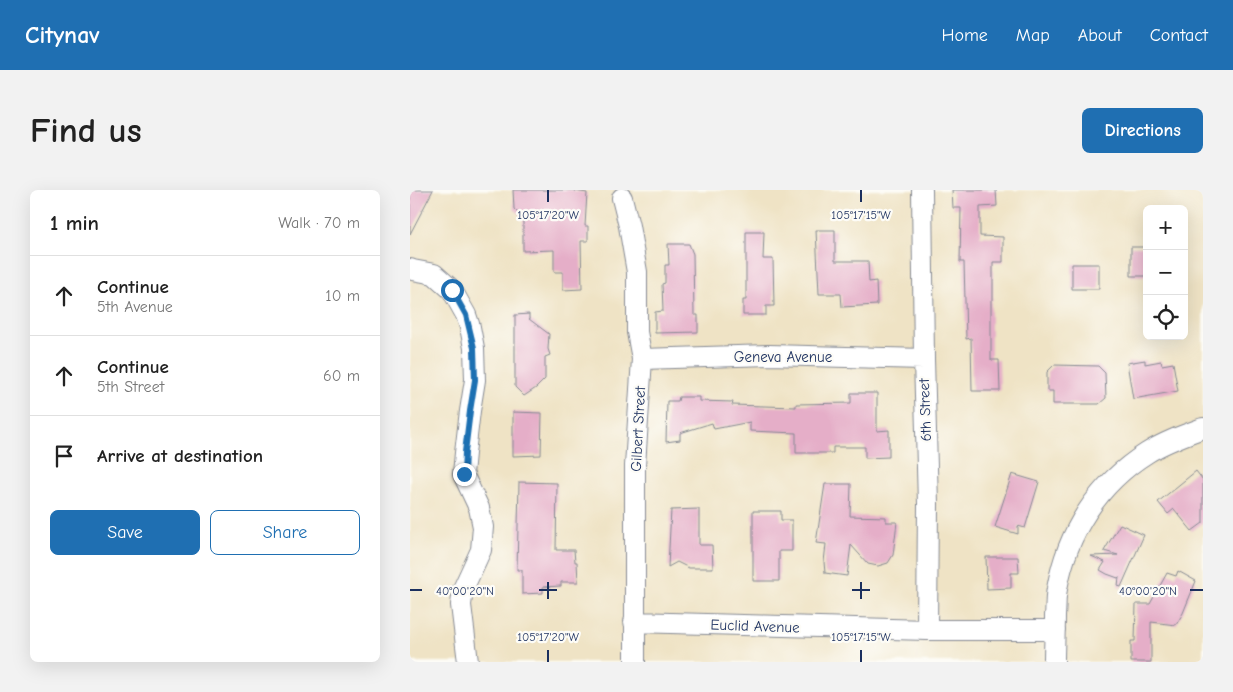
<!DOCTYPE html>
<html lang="en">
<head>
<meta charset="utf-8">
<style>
  body { margin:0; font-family:"Comic Neue",sans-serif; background:#f2f2f2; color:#222 }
  .controls { position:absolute; right:15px; top:15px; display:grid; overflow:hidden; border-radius:8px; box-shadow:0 5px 20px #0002 }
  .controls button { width:45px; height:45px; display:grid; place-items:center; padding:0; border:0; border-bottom:1px solid #e0e0e0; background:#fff; color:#222; font:25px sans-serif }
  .stop { position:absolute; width:15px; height:15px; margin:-11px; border:4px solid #1f6fb2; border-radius:50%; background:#fff }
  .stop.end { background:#1f6fb2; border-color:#fff; box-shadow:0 1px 5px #0008 }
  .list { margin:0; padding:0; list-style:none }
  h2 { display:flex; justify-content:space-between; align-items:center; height:65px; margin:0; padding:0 20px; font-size:21px }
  h2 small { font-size:16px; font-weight:400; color:#767676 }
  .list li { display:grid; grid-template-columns:32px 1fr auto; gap:15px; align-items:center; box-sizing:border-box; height:80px; padding:0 20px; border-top:1px solid #e0e0e0 }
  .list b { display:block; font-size:19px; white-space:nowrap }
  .list p { margin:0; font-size:16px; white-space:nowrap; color:#767676 }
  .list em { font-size:16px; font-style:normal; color:#767676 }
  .actions { display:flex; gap:10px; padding:15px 20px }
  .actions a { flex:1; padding:11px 0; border:1px solid #1f6fb2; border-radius:8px; text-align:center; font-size:18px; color:#1f6fb2 }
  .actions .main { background:#1f6fb2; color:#fff }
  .icon { flex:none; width:28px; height:28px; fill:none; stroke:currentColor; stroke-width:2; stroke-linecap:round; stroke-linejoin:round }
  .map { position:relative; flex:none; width:793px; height:472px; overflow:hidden; border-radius:8px }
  header { display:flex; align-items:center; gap:30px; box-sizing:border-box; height:70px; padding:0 25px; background:#1f6fb2; color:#fff }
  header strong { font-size:24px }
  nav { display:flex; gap:28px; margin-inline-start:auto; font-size:18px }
  .intro { display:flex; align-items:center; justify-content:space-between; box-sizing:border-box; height:120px; padding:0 30px }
  h1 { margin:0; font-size:35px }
  .button { padding:12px 22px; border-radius:8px; background:#1f6fb2; color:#fff; font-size:18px; font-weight:700 }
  main { display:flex; gap:30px; padding:0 30px }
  aside { flex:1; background:#fff; border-radius:8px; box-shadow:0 5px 20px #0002 }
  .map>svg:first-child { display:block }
  .building { fill:#e5aec8 }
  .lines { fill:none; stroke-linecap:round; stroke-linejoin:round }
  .minor-casing { stroke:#858992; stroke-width:22 }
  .minor { stroke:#fff; stroke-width:20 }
  .route { stroke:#1f6fb2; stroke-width:6 }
  .ticks { fill:none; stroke:#1b2f5e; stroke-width:2 }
  .labels { text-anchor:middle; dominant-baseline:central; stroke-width:4.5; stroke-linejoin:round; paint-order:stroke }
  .street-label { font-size:15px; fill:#1b2f5e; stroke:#fdfcf7 }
  .ticks-label { font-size:12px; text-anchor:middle; fill:#1b2f5e; stroke:#fdfcf7; stroke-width:4.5; stroke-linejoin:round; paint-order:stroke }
</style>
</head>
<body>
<header>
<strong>Citynav</strong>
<nav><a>Home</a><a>Map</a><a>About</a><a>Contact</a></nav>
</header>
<div class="intro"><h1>Find us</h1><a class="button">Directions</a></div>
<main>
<aside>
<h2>1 min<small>Walk · 70 m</small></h2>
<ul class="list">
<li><svg class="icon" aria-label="ahead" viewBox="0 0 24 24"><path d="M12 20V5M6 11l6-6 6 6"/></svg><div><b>Continue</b><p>5th Avenue</p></div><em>10 m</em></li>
<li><svg class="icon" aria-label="ahead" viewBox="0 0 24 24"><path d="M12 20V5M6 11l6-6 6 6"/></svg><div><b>Continue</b><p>5th Street</p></div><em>60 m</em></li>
<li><svg class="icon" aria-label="arrive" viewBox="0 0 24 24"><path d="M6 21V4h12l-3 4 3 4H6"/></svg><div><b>Arrive at destination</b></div></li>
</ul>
<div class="actions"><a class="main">Save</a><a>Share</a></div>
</aside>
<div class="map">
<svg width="793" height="472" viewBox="0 0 793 472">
  <rect width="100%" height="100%" fill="#fdfcf7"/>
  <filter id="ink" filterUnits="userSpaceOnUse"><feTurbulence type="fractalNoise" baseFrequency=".02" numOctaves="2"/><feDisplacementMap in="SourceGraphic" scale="10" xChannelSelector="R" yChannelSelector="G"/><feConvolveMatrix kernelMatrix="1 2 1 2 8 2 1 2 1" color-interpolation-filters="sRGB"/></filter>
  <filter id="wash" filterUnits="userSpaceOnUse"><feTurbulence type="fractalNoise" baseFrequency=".0096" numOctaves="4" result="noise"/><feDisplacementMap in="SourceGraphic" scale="20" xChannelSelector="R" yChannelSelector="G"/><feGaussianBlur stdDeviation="1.12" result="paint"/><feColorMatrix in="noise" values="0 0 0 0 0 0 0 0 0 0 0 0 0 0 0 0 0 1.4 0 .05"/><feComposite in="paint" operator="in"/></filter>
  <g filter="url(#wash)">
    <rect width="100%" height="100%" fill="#efe3c5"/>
    <g id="blocks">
      <path class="building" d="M 0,0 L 23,0 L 0,44 Z
        M 103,0 L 164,0 L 165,1 L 177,3 L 175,36 L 178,36 L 178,51 L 171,51 L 172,99 L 153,100 L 153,82 L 144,82 L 144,60 L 113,61 L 113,28 L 104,19 Z
        M 542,0 L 586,0 L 587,16 L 570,17 L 570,46 L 593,47 L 593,72 L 583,72 L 583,110 L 581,110 L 581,170 L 589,170 L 590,201 L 562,201 L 561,148 L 556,149 L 554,72 L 550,72 L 551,18 L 543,18 Z
        M 406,40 L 425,40 L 425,71 L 458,71 L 459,92 L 466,91 L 467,115 L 432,117 L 431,104 L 409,104 Z
        M 336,42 L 354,42 L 353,69 L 363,69 L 364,116 L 356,116 L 356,125 L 333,125 L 333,110 L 336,110 Z
        M 258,54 L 279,54 L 283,64 L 284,125 L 288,125 L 288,142 L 245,143 L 245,122 L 253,121 L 252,94 L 255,93 L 255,75 L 259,75 Z
        M 721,57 L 737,57 L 737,86 L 721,86 Z
        M 662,74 L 689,74 L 689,99 L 662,99 Z
        M 119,124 L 119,129 L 139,144 L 138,159 L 140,165 L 135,167 L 135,189 L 126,198 L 114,206 L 105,197 L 105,125 Z
        M 735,170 L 735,174 L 751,171 L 752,175 L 763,173 L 768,201 L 723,209 L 717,173 Z
        M 644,175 L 688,176 L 695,183 L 696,208 L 689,214 L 643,214 L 643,201 L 637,201 L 637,182 Z
        M 441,203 L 467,203 L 467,241 L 479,240 L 479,267 L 455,268 L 455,257 L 423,257 L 423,263 L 386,263 L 386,243 L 340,241 L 340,232 L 304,239 L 302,233 L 270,243 L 270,250 L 256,252 L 257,211 L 268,211 L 269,207 L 289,207 L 289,211 L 323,212 L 322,215 L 386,217 L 386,214 L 441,213 Z
        M 103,222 L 132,223 L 131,265 L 103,266 Z
        M 786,281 L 793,290 L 793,333 L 782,341 L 764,319 L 758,324 L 748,312 Z
        M 602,284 L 629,292 L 615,338 L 608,336 L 608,344 L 585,337 Z
        M 109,292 L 147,293 L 146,360 L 164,360 L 165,372 L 167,372 L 168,392 L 151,392 L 151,396 L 133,397 L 133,403 L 112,404 L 112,380 L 107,380 Z
        M 415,294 L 441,294 L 440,326 L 476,327 L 476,332 L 487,332 L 483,365 L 478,373 L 468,376 L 458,374 L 441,355 L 437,386 L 415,383 L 414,372 L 416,354 L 406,353 Z
        M 289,319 L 289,355 L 302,355 L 303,378 L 279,378 L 267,372 L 258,377 L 261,320 Z
        M 343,321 L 371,321 L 371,330 L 382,330 L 382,361 L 369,361 L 369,391 L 343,391 Z
        M 710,334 L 734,345 L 711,397 L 708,396 L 709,387 L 708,388 L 697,384 L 690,380 L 695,372 L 681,366 L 708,365 L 694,361 Z
        M 576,367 L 608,367 L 609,383 L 601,383 L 601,398 L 577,399 Z
        M 768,381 L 786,391 L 773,423 L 766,435 L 741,432 L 741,472 L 721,472 L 721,451 L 725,451 L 726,414 L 740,414 L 757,383 L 766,386 Z"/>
    </g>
  </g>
  <g filter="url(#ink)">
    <use href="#blocks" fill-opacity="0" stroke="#858992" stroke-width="1"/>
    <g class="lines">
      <defs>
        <path id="minor" d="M 512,0 L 514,169 L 518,314 L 517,440
          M 212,8 L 219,36 L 227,82 L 227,142 L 232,169 L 225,276 L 225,472
          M 0,79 L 3,80 L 24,84 L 42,100 L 56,125 L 60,137 L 64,158 L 65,190 L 60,221 L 55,263 L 53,284 L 69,318 L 73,337 L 71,360 L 53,399 L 51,415 L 58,472
          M 232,169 L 359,165 L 514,169
          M 224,432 L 517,440 L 645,440
          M 644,472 C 644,457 645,441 645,426 C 646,417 645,408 647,399 C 657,342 688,294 737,263 C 754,252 774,245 793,238"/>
      </defs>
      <use href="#minor" class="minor-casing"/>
      <use href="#minor" class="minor"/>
    </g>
  </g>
  <g class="lines" filter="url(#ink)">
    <path class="route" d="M 42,100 L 56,125 L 64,158 L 65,190 L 60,221 L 55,262 L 54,284"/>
  </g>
  <path class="ticks" d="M 138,0 L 138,12M 451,0 L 451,12M 138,392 L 138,409M 451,392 L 451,409M 0,400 L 12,400M 129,400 L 147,400M 442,400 L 460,400M 780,400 L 793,400M 138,460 L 138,472M 451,460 L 451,472"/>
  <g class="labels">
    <g class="street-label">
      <text x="373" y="167">Geneva Avenue</text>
      <text transform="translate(515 220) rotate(-92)">6th Street</text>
      <text transform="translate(228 239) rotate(-87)">Gilbert Street</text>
      <text transform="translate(345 436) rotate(2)">Euclid Avenue</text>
    </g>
  </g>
  <g class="ticks-label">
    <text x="138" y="29">105°17'20"W</text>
    <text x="451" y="29">105°17'15"W</text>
    <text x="55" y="405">40°00'20"N</text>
    <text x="738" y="405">40°00'20"N</text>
    <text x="138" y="451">105°17'20"W</text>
    <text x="451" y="451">105°17'15"W</text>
  </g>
</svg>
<div class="controls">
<button>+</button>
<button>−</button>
<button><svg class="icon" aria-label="locate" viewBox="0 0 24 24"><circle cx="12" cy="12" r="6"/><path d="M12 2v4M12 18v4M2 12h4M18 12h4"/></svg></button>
</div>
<div class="stop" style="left:42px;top:100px"></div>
<div class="stop end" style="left:54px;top:284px"></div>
</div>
</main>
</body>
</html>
